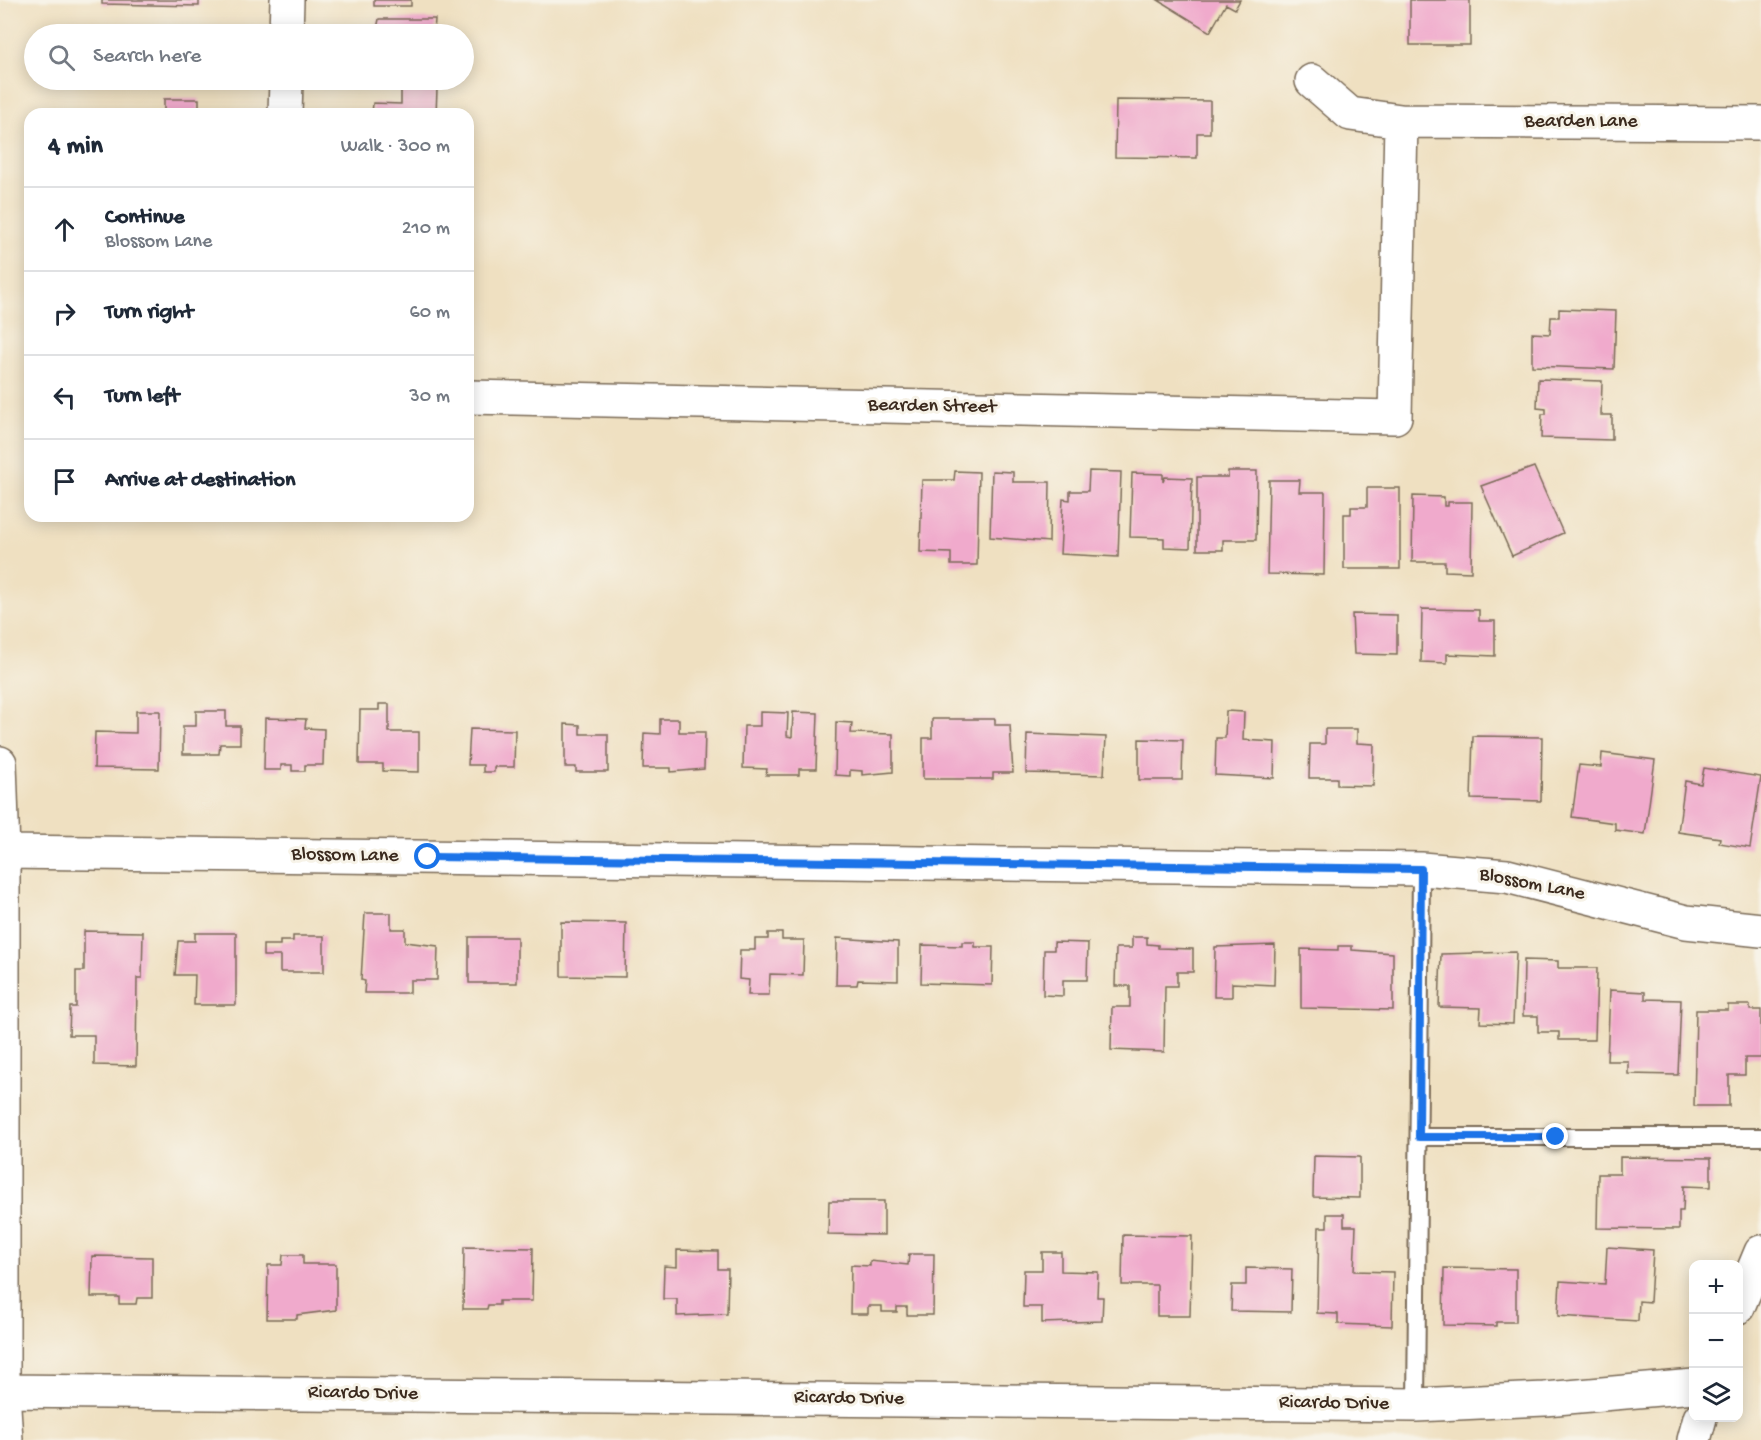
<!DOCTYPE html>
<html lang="en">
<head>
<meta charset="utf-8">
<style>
  body { margin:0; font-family:"Gochi Hand",sans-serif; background:#f6f6f7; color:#1f2937 }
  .controls { position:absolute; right:18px; bottom:18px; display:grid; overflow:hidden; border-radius:12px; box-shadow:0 3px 15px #0003 }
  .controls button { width:54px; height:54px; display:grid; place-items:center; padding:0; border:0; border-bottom:2px solid #e0e1e3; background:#fff; color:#1f2937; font:30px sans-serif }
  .stop { position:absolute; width:18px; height:18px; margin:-14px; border:4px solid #1a73e8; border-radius:50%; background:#fff }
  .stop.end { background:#1a73e8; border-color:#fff; box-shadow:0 2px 6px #0008 }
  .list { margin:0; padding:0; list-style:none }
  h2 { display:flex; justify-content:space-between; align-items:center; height:78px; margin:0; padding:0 24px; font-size:26px }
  h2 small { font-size:20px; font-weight:400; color:#747a83 }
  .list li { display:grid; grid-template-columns:39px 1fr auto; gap:18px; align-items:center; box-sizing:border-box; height:84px; padding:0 24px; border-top:2px solid #e0e1e3 }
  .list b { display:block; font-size:22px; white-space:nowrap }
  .list p { margin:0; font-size:20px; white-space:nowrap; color:#747a83 }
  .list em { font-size:20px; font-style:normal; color:#747a83 }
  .icon { flex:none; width:33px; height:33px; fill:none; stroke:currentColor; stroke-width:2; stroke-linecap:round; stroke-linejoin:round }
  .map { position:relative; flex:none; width:1761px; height:1440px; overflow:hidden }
  .search { position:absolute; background:#fff; box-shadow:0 3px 15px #0003; left:24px; top:24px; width:450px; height:66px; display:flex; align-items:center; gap:15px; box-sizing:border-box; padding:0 21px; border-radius:33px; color:#747a83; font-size:22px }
  .panel { position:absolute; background:#fff; box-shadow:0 3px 15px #0003; left:24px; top:108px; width:450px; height:414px; border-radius:18px }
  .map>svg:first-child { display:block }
  .building { fill:#f0aacc }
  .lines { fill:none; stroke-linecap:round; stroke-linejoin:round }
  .service-casing { stroke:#7a6a57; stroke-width:20 }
  .minor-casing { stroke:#7a6a57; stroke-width:36 }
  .tertiary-casing { stroke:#7a6a57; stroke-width:36 }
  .service { stroke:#fff; stroke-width:16 }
  .minor { stroke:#fff; stroke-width:33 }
  .tertiary { stroke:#fff; stroke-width:33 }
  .route { stroke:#1a73e8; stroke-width:8 }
  .labels { text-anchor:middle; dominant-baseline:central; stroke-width:6; stroke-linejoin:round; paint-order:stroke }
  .street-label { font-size:20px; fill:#3b2a1e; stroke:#f7f3e8 }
</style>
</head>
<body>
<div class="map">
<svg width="1761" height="1440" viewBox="0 0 1761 1440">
  <rect width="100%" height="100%" fill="#f7f3e8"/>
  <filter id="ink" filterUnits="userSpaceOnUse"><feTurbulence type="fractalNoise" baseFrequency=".0167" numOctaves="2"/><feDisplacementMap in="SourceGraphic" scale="12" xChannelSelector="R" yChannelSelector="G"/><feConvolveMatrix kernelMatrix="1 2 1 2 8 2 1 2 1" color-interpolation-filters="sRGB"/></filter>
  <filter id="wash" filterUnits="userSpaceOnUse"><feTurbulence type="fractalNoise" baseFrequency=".008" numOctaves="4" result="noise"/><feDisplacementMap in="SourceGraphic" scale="24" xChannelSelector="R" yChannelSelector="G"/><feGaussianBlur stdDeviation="1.35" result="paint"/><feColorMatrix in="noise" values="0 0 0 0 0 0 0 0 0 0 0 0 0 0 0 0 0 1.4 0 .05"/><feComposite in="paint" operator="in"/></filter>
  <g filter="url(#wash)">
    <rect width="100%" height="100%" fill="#efe0c1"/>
    <g id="blocks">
      <path class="building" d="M 102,0 L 199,0 L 199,6 L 102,4 Z
        M 374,0 L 411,0 L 411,6 L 374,6 Z
        M 1158,0 L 1240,0 L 1235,9 L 1226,4 L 1210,32 Z
        M 1410,0 L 1470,0 L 1470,45 L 1410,45 Z
        M 379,19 L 435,19 L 434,34 L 376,34 Z
        M 401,89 L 437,89 L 436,114 L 372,114 L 373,103 L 401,104 Z
        M 164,99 L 199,99 L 199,112 L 206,114 L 164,114 Z
        M 1116,100 L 1210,101 L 1210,133 L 1197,133 L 1197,158 L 1115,157 Z
        M 1559,309 L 1616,311 L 1614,369 L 1532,366 L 1532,333 L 1550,334 L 1551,317 L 1559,317 Z
        M 1538,379 L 1602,381 L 1601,415 L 1612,415 L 1612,440 L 1541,438 L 1542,414 L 1546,414 L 1546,409 L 1537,408 Z
        M 1534,467 L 1563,533 L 1512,556 L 1481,486 Z
        M 955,471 L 979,472 L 977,565 L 951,565 L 951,553 L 920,552 L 922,480 L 954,480 Z
        M 992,471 L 1013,472 L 1013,482 L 1050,482 L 1049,542 L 990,537 Z
        M 1089,471 L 1121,472 L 1118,557 L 1060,554 L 1063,499 L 1070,500 L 1070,491 L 1088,491 Z
        M 1228,471 L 1257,471 L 1256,540 L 1223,540 L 1223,550 L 1197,550 L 1197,477 L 1228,477 Z
        M 1132,473 L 1163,474 L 1163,482 L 1165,477 L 1192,478 L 1190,548 L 1164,547 L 1164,538 L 1130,537 Z
        M 1269,480 L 1300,480 L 1299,492 L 1325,492 L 1324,575 L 1267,574 Z
        M 1367,488 L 1400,488 L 1400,569 L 1344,569 L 1344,514 L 1351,514 L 1351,507 L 1367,507 Z
        M 1413,496 L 1444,497 L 1444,506 L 1448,506 L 1448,502 L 1472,502 L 1471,572 L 1445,571 L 1445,562 L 1412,562 Z
        M 1422,609 L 1479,610 L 1479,621 L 1495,621 L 1495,656 L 1447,654 L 1447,663 L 1421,662 Z
        M 1352,614 L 1397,615 L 1397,655 L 1354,654 Z
        M 379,704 L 389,704 L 389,732 L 419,732 L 419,772 L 383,771 L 383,764 L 359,764 L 360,710 L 379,710 Z
        M 136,711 L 160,711 L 159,769 L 94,768 L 95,732 L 136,733 Z
        M 196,711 L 226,711 L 226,726 L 240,726 L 240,744 L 220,744 L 219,754 L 183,754 L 183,726 L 196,726 Z
        M 1226,711 L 1244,712 L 1243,740 L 1275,742 L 1274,778 L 1215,775 L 1216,738 L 1225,738 Z
        M 760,712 L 788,713 L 787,736 L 792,737 L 793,712 L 818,713 L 816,769 L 799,769 L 799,775 L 766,775 L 767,769 L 743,768 L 744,726 L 760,726 Z
        M 265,718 L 306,719 L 305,728 L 324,729 L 323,765 L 305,765 L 305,771 L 292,771 L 292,765 L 281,765 L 281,770 L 264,770 Z
        M 660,719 L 679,719 L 679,732 L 705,732 L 704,769 L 671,772 L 671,768 L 643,768 L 644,733 L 660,734 Z
        M 932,719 L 995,719 L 995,725 L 1010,725 L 1013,773 L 993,773 L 993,779 L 923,779 L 923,738 L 932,738 Z
        M 836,722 L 852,723 L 851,733 L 893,734 L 893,772 L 862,775 L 862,771 L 850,770 L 850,776 L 835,775 Z
        M 565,724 L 580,725 L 580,734 L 608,734 L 608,772 L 576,772 L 576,767 L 565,767 Z
        M 470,729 L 515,730 L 514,767 L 494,767 L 494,772 L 483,772 L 483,765 L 468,765 Z
        M 1325,729 L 1357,729 L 1357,743 L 1374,744 L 1373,786 L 1337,785 L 1337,778 L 1309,778 L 1310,744 L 1325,744 Z
        M 1027,734 L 1106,737 L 1104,775 L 1026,773 Z
        M 1473,736 L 1542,737 L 1541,801 L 1471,799 Z
        M 1139,739 L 1183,740 L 1182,780 L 1139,780 Z
        M 1602,753 L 1655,760 L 1645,834 L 1615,830 L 1615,823 L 1572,817 L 1579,765 L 1601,767 Z
        M 1704,768 L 1761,777 L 1750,848 L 1719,843 L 1720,838 L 1678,832 L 1685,781 L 1701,784 Z
        M 365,913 L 391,913 L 391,929 L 405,929 L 405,942 L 438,946 L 437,980 L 410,980 L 410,993 L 364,993 L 365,981 L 361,980 Z
        M 561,922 L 626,923 L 625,977 L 561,976 Z
        M 84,931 L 143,932 L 142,978 L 137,978 L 136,1066 L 94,1065 L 94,1035 L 69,1035 L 70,1007 L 76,1007 L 76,971 L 84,971 Z
        M 195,933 L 236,933 L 236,1005 L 194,1005 L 195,975 L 175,975 L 178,941 L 195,941 Z
        M 768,933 L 782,933 L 782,940 L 804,940 L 803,975 L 770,974 L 769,995 L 748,995 L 749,980 L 739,979 L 740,950 L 755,950 L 755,939 L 768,939 Z
        M 293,936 L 324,936 L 324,972 L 280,972 L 280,956 L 263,956 L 263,945 L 280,945 L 280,941 L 293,941 Z
        M 469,937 L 517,937 L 517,983 L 469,983 Z
        M 1132,937 L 1147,937 L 1147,944 L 1158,945 L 1158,948 L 1193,949 L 1193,972 L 1177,972 L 1177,986 L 1165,986 L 1164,1052 L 1111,1050 L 1112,1007 L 1130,1007 L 1130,986 L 1115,986 L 1116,948 L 1132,948 Z
        M 837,938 L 898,942 L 898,981 L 858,980 L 857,985 L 836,985 Z
        M 962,942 L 975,942 L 975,947 L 993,947 L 992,985 L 921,983 L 922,945 L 962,946 Z
        M 1054,942 L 1088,943 L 1087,980 L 1063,980 L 1063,996 L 1043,995 L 1044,950 L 1054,950 Z
        M 1275,945 L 1274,985 L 1232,983 L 1232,997 L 1214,997 L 1215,947 Z
        M 1338,946 L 1352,946 L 1352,950 L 1393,953 L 1393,1010 L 1301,1008 L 1301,949 L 1338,950 Z
        M 1516,952 L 1513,1024 L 1480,1023 L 1481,1008 L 1439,1007 L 1441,954 Z
        M 1524,960 L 1558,961 L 1558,968 L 1597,968 L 1595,1040 L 1559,1040 L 1559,1032 L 1538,1032 L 1538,1016 L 1523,1016 Z
        M 1610,990 L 1645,992 L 1645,999 L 1681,1000 L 1678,1075 L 1628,1074 L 1628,1061 L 1607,1061 Z
        M 1728,1005 L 1750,1005 L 1750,1010 L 1761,1010 L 1761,1058 L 1745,1058 L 1745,1075 L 1729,1075 L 1729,1106 L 1694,1106 L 1696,1010 L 1728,1010 Z
        M 1314,1156 L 1360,1157 L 1360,1198 L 1313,1197 Z
        M 1620,1157 L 1711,1158 L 1711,1187 L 1684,1186 L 1683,1211 L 1679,1211 L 1679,1229 L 1597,1228 L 1598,1174 L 1620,1174 Z
        M 829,1201 L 884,1201 L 884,1235 L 828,1234 Z
        M 1327,1214 L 1344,1214 L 1344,1226 L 1356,1226 L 1354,1271 L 1393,1272 L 1392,1326 L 1338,1324 L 1338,1314 L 1317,1313 L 1319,1227 L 1327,1227 Z
        M 1123,1235 L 1192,1236 L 1190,1316 L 1157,1316 L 1157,1285 L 1122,1285 Z
        M 464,1247 L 533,1248 L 532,1301 L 499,1301 L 499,1305 L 488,1305 L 487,1309 L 463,1309 Z
        M 1607,1247 L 1653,1250 L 1650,1302 L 1639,1301 L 1638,1321 L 1558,1316 L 1560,1281 L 1605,1284 Z
        M 677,1250 L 718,1251 L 718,1269 L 728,1269 L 727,1314 L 677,1316 L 677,1299 L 663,1299 L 664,1266 L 677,1267 Z
        M 1042,1252 L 1061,1252 L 1061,1271 L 1098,1272 L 1097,1297 L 1103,1297 L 1102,1321 L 1042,1323 L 1042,1307 L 1023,1307 L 1024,1270 L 1042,1270 Z
        M 909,1254 L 934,1254 L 933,1315 L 907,1315 L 907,1307 L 897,1307 L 897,1312 L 882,1312 L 882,1306 L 868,1306 L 868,1314 L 850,1314 L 851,1265 L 870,1266 L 870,1261 L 908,1265 Z
        M 283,1255 L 303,1255 L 303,1264 L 336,1264 L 336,1310 L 297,1315 L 297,1319 L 267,1319 L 268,1265 L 282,1265 Z
        M 92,1256 L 152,1257 L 152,1298 L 137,1298 L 136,1304 L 119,1304 L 119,1297 L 91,1297 Z
        M 1246,1268 L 1292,1269 L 1291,1312 L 1231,1311 L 1232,1285 L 1246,1285 Z
        M 1444,1268 L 1516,1269 L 1516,1322 L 1496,1322 L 1496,1326 L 1443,1325 Z"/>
    </g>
  </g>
  <g filter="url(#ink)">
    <use href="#blocks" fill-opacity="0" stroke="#7a6a57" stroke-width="1.5"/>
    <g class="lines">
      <defs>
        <path id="service" d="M 1419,1137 L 1761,1137
          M 1416,1405 L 1421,869"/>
        <path id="minor" d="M 286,34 L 287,0
          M 1312,81 L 1350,114 L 1401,121 L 1761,123
          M 285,114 L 286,80
          M 468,397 L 1395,417 L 1401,121
          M 0,763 L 3,852 L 3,1391 L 6,1440
          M 3,852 L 1421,869 L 1507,876 L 1686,922 L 1761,930
          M 3,1391 L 1416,1405 L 1545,1399 L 1694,1386"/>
        <path id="tertiary" d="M 1738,1307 L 1761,1252
          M 1694,1440 L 1700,1418"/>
      </defs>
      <use href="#service" class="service-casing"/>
      <use href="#minor" class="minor-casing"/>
      <use href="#tertiary" class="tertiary-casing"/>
      <use href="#service" class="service"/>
      <use href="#minor" class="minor"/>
      <use href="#tertiary" class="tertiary"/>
    </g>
  </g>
  <g class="lines" filter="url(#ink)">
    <path class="route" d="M 428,857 L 1421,869 L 1419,1137 L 1556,1137"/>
  </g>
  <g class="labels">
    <g class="street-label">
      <text x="1581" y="122">Bearden Lane</text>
      <text transform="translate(932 407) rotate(1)">Bearden Street</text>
      <text transform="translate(345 856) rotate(1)">Blossom Lane</text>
      <text transform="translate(1532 885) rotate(11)">Blossom Lane</text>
      <text transform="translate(363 1394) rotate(1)">Ricardo Drive</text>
      <text transform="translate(849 1399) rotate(1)">Ricardo Drive</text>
      <text transform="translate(1334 1404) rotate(1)">Ricardo Drive</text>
    </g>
  </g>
</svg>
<div class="controls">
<button>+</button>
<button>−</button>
<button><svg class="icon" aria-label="layers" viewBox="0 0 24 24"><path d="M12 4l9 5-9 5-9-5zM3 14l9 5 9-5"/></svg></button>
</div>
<div class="stop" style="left:428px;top:857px"></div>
<div class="stop end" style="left:1556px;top:1137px"></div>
<div class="search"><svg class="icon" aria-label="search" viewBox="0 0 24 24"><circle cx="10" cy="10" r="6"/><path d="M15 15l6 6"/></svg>Search here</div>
<section class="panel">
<h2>4 min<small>Walk · 300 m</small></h2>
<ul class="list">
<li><svg class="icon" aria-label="ahead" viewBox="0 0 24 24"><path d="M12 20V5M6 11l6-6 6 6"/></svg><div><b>Continue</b><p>Blossom Lane</p></div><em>210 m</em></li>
<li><svg class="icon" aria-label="right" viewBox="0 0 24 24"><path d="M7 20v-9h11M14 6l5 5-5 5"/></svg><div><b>Turn right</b></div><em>60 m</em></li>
<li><svg class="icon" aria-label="left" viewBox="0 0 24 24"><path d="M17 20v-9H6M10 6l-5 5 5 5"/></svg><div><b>Turn left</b></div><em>30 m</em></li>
<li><svg class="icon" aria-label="arrive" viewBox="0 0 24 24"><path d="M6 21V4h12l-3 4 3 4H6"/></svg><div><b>Arrive at destination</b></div></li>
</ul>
</section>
</div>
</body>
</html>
